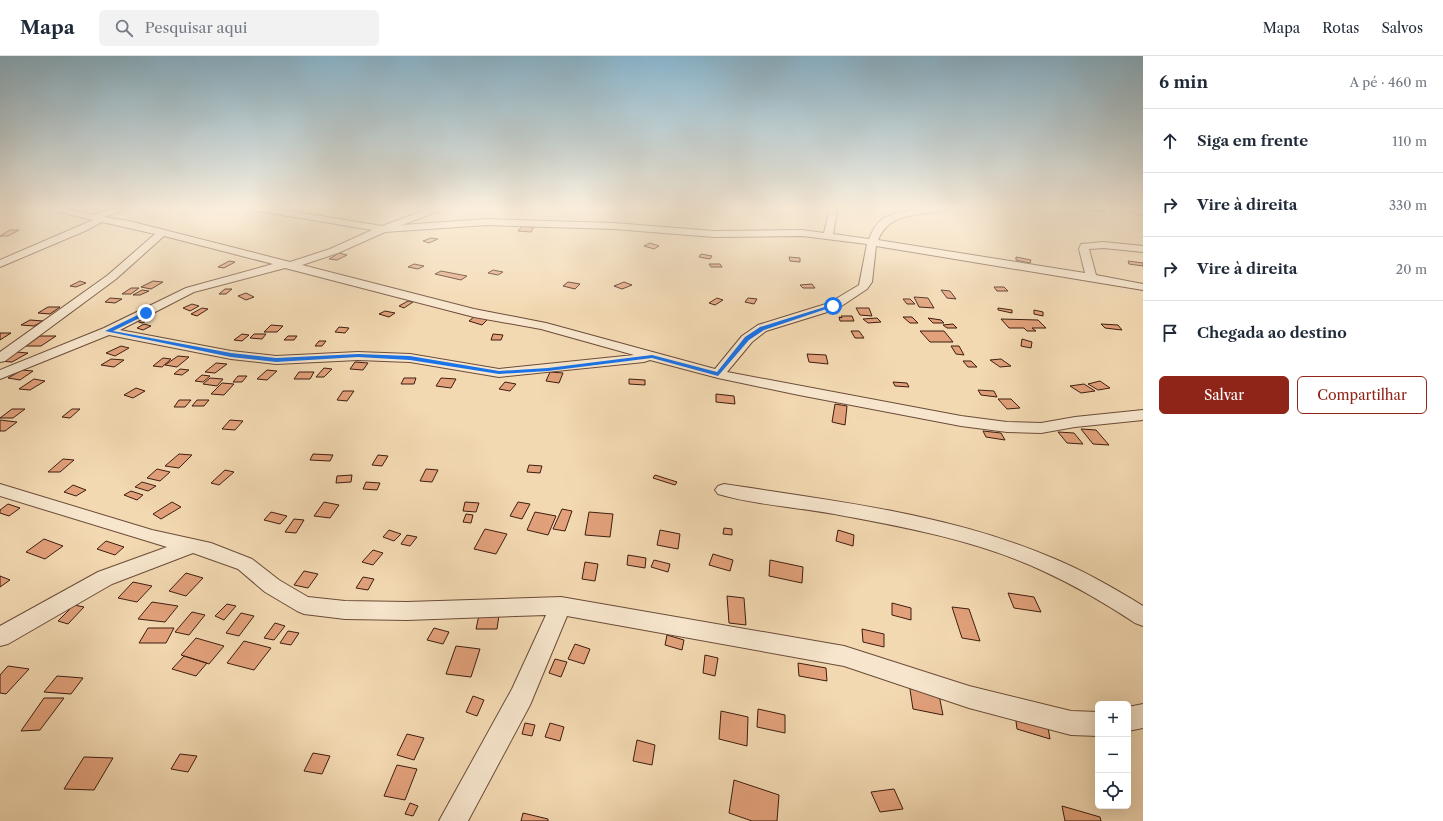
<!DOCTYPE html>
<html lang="pt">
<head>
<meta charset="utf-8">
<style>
  body { margin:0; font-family:"Libre Caslon Text",serif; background:#f2f2f3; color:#1f2937 }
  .controls { position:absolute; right:12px; bottom:12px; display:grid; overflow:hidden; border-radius:6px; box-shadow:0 4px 16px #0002 }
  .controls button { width:36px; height:36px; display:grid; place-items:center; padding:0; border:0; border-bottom:1px solid #e0e1e3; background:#fff; color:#1f2937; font:20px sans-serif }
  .stop { position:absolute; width:12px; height:12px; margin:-9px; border:3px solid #1a73e8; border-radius:50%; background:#fff }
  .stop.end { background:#1a73e8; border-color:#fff; box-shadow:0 1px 4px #0008 }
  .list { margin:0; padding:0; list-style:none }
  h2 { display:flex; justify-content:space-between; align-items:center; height:52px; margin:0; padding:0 16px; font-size:17px }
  h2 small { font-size:13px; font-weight:400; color:#747a83 }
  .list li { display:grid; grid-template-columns:26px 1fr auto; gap:12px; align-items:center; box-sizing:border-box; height:64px; padding:0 16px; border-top:1px solid #e0e1e3 }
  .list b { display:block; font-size:15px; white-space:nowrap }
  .list em { font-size:13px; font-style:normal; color:#747a83 }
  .actions { display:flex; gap:8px; padding:12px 16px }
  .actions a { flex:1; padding:9px 0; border:1px solid #8f2418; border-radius:6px; text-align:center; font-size:14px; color:#8f2418 }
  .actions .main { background:#8f2418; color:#fff }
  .icon { flex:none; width:22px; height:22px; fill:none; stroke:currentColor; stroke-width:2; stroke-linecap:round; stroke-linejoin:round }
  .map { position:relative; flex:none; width:1143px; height:765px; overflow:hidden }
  header { display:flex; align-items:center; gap:24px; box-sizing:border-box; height:56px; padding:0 20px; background:#fff; border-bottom:1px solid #e0e1e3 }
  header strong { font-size:19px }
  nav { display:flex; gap:22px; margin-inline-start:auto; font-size:14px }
  .search { width:280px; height:36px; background:#f2f2f3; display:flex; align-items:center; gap:10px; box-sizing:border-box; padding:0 14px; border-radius:6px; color:#747a83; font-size:15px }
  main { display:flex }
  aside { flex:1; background:#fff }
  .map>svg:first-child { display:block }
  .building { fill:#e2a17b; stroke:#3e1d10 }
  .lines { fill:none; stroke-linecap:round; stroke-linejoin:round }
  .street-casing { stroke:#6b4c38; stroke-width:2 }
  .street { fill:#f7e6cd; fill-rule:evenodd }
  .route { fill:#1a73e8 }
</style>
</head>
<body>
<header>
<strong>Mapa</strong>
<div class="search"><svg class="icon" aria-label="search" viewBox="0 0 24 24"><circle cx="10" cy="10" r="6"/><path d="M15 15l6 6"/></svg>Pesquisar aqui</div>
<nav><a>Mapa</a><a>Rotas</a><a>Salvos</a></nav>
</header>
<main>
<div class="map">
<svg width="1143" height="765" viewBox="0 0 1143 765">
  <rect width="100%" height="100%" fill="#f3d9b2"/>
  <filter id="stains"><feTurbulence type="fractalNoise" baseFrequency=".005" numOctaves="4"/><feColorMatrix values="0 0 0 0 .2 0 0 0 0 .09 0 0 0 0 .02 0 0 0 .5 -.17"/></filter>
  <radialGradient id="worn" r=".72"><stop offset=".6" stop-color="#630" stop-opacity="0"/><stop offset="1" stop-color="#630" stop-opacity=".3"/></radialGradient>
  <path class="building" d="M 1087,151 L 1104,152 L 1106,156 L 1087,154 Z
    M 522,170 L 534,171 L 531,176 L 518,175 Z
    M 10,174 L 19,174 L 8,180 L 0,180 Z
    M 431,182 L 438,183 L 429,187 L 423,185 Z
    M 650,187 L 659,190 L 654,193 L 644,190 Z
    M 339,197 L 347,199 L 337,204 L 329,203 Z
    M 701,198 L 712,200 L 710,203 L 699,201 Z
    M 789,201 L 800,202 L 800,206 L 790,205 Z
    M 1016,201 L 1031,204 L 1030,207 L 1016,204 Z
    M 229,205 L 235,206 L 224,212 L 218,211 Z
    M 1128,205 L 1143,207 L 1143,210 L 1129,208 Z
    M 414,208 L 424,210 L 418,213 L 408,211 Z
    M 709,208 L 720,208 L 722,211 L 711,211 Z
    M 493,214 L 503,216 L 498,219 L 488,217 Z
    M 441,215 L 467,220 L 461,224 L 435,218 Z
    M 80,225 L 86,227 L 76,231 L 70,230 Z
    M 153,225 L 163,226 L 151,233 L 141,231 Z
    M 568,226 L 580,228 L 575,233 L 563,230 Z
    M 624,226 L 632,229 L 622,233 L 614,230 Z
    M 812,228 L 815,232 L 803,232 L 800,229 Z
    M 994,231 L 1004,231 L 1008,235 L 997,235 Z
    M 131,232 L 139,232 L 131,238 L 122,238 Z
    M 225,233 L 232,233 L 226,238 L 219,238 Z
    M 142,234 L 149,235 L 140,239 L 133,239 Z
    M 941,234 L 950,235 L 956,243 L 947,242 Z
    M 246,237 L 254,241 L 246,244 L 238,240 Z
    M 914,241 L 928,242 L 934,252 L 919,251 Z
    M 110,242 L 122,243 L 115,247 L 105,246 Z
    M 717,242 L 723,244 L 715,249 L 709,247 Z
    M 748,242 L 757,243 L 754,248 L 745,246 Z
    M 903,243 L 910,243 L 915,248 L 907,248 Z
    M 408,245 L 413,246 L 404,252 L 399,250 Z
    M 192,248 L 199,250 L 190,255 L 183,252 Z
    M 48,251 L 60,251 L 50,258 L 38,257 Z
    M 202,252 L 208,253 L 197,260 L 191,258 Z
    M 856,252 L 869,252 L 872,260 L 860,259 Z
    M 998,252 L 1012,254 L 1012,257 L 998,254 Z
    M 1034,254 L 1043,256 L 1043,260 L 1034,258 Z
    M 385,255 L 395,257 L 389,261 L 379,258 Z
    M 147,260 L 153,262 L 142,267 L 136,265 Z
    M 475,260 L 488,263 L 482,269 L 469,265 Z
    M 841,260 L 852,260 L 854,265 L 840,265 L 839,261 L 842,262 Z
    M 903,261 L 912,261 L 918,267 L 910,267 Z
    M 877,262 L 881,266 L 868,267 L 863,263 Z
    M 928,262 L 941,264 L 944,267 L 933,267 Z
    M 1001,263 L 1038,264 L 1046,272 L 1032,272 L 1036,275 L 1027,275 L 1024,272 L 1009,272 Z
    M 30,264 L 43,265 L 34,270 L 21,269 Z
    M 144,268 L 151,270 L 143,274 L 137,272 Z
    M 953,268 L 957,272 L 947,272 L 943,269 Z
    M 1101,268 L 1118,269 L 1122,274 L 1105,272 Z
    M 271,269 L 283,270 L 277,276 L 264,276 Z
    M 339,271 L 349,272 L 345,277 L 335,276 Z
    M 851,275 L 859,275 L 864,282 L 855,282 Z
    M 920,275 L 944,275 L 953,286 L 930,286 Z
    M 0,277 L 11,277 L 0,284 Z
    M 242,278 L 249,279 L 242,285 L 234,284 Z
    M 254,278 L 266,278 L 262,283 L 250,282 Z
    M 493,278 L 503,279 L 501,284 L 491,284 Z
    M 40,280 L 56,280 L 41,290 L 26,290 Z
    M 288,280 L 297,280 L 294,284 L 284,284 Z
    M 1022,283 L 1032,286 L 1031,292 L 1021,290 Z
    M 319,285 L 326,285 L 322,290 L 315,290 Z
    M 121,290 L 129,292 L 115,300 L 106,297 Z
    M 951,290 L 959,290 L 964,299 L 956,298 Z
    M 16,296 L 28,297 L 12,306 L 0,305 Z
    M 807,298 L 826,299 L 828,308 L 809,306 Z
    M 178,300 L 189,301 L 177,311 L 165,309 Z
    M 163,302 L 171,303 L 162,311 L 153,310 Z
    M 111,303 L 124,304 L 114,311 L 101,309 Z
    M 1001,303 L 1011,310 L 1000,311 L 990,304 Z
    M 963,305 L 971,305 L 977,311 L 968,311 Z
    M 355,306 L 368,307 L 363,314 L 350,313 Z
    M 216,307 L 227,308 L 215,317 L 205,316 Z
    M 324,312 L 332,313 L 324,321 L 316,321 Z
    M 180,313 L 189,314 L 182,319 L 174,318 Z
    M 22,314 L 33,315 L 20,324 L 8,322 Z
    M 267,314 L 277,315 L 267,324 L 257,323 Z
    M 299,316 L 314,316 L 310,323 L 294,323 Z
    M 550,316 L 563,317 L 559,327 L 546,325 Z
    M 202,319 L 210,320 L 203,326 L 195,325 Z
    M 238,320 L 247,320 L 242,326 L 233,326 Z
    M 210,322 L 223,323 L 217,330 L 203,328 Z
    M 404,322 L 416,322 L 414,328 L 401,328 Z
    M 441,322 L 456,323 L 451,332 L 436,330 Z
    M 34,323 L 45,325 L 30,334 L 19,333 Z
    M 629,323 L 645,324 L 645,329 L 629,328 Z
    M 1100,325 L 1110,332 L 1098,334 L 1088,328 Z
    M 505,326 L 516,328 L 510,335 L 499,333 Z
    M 893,326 L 907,327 L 909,331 L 895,330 Z
    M 222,327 L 234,328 L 224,339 L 211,338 Z
    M 1084,328 L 1095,335 L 1081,337 L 1070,330 Z
    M 136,332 L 145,335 L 133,342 L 124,339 Z
    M 978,334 L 994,335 L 997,341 L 981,339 Z
    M 343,335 L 354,335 L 347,345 L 337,344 Z
    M 716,338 L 734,340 L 735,348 L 716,346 Z
    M 998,343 L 1011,343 L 1020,352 L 1007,353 Z
    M 179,344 L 191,344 L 185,351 L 174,351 Z
    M 197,344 L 209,344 L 204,350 L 192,350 Z
    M 835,348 L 847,350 L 845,369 L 832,366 Z
    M 12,353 L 25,353 L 13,362 L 0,362 Z
    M 72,353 L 80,353 L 70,362 L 62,361 Z
    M 0,364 L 17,366 L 5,375 L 0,375 Z
    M 230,364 L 243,365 L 235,374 L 222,373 Z
    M 1081,373 L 1096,374 L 1109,389 L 1093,388 Z
    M 983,375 L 1001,377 L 1005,384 L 986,381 Z
    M 1058,376 L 1074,377 L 1083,388 L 1067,387 Z
    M 179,398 L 192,399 L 179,412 L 165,410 Z
    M 313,398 L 333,399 L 330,405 L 310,404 Z
    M 378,399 L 388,400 L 382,410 L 372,409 Z
    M 63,403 L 74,404 L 60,416 L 48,416 Z
    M 529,409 L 542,410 L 540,417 L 527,416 Z
    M 157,413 L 170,416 L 160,425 L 147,422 Z
    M 426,413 L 438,414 L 432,426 L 420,425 Z
    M 225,414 L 234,416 L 219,429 L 211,427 Z
    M 352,419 L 351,426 L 336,427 L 337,420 Z
    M 655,419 L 677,426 L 675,429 L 653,422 Z
    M 142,426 L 156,430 L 148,435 L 135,431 Z
    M 366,426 L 380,427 L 377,434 L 363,433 Z
    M 73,429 L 86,434 L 76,440 L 64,436 Z
    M 131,435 L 143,439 L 137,444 L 124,439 Z
    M 172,446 L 181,451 L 161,463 L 153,458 Z
    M 324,446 L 339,449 L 330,462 L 314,460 Z
    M 465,446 L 479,447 L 476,456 L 463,455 Z
    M 518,446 L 530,448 L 522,463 L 510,460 Z
    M 8,448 L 20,452 L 9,460 L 0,457 L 0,454 Z
    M 562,453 L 572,455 L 565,475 L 553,473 Z
    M 271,456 L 287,460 L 280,468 L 264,464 Z
    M 535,456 L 556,460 L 548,479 L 527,474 Z
    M 589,456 L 613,458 L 610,481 L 585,479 Z
    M 466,458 L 473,459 L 471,467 L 463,466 Z
    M 294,463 L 304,464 L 296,477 L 285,476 Z
    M 724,472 L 732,473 L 732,479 L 723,478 Z
    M 485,473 L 507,478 L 496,498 L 474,493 Z
    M 389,474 L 401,478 L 394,485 L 383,481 Z
    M 660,474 L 680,478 L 678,493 L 657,489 Z
    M 838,474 L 854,479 L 853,490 L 836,485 Z
    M 407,479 L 417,481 L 410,490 L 401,488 Z
    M 44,483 L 63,490 L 45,503 L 26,496 Z
    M 106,485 L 124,491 L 115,499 L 97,493 Z
    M 373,494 L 383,497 L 373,509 L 362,506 Z
    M 713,498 L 733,504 L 730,515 L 709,509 Z
    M 628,499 L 646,502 L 645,512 L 627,509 Z
    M 654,504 L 670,508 L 668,516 L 651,511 Z
    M 770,504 L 803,511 L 802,527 L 769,520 Z
    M 585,506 L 598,508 L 595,525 L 582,523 Z
    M 304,515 L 318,518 L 308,532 L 294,529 Z
    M 186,517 L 203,522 L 186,540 L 169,535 Z
    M 0,520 L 10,524 L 0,531 Z
    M 363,521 L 374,523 L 368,534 L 356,532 Z
    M 133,526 L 152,530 L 137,546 L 118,542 Z
    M 1008,537 L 1034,541 L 1041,556 L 1014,552 Z
    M 727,540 L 744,542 L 746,569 L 729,567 Z
    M 152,546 L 178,550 L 165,566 L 138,563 Z
    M 892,547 L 911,552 L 911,564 L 892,559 Z
    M 227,548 L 236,550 L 224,564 L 215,560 Z
    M 74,549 L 84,551 L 68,568 L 58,565 Z
    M 952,551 L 969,553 L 980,585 L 962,582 Z
    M 192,556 L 205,559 L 189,579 L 175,576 Z
    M 241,557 L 254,560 L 239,580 L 226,577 Z
    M 479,559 L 499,559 L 497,573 L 476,573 Z
    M 275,567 L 285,570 L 274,584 L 264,582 Z
    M 148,572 L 174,572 L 166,587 L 139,587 Z
    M 434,572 L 449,576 L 443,588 L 427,584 Z
    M 862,573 L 884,578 L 884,591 L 863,586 Z
    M 288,575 L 299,577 L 291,589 L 280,587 Z
    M 667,579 L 684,584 L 682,594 L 665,589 Z
    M 196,582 L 224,590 L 209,608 L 181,599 Z
    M 244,585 L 271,592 L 254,614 L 227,607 Z
    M 575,588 L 590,593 L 584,608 L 568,603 Z
    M 456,590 L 480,593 L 471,621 L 446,618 Z
    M 705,599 L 718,602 L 715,620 L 703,617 Z
    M 184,600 L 207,607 L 196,620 L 172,613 Z
    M 555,603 L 567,606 L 561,621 L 549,617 Z
    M 798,607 L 826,612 L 827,625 L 799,620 Z
    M 8,610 L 29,613 L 6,638 L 0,637 L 0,619 Z
    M 57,620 L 83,622 L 71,638 L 44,636 Z
    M 909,627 L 938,634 L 943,659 L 913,653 Z
    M 473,640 L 484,644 L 477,660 L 466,656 Z
    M 44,642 L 64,642 L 40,674 L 21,675 Z
    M 758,653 L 785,659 L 785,677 L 757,671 Z
    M 721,655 L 748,661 L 747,690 L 719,683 Z
    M 1015,657 L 1047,666 L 1050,683 L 1017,673 Z
    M 525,667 L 535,669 L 532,680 L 522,678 Z
    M 550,667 L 564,671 L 560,685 L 545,681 Z
    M 407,678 L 424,682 L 414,704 L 397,699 Z
    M 637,684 L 655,689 L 652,709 L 633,705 Z
    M 313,697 L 330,700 L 322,718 L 304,715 Z
    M 180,698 L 197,700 L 188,716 L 171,713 Z
    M 84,701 L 113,702 L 94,734 L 64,733 Z
    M 397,709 L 417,713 L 405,744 L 384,740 Z
    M 734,724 L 779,739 L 777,765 L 752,765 L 729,757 Z
    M 894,733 L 903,753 L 880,756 L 871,736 Z
    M 410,747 L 418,750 L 413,760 L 405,758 Z
    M 1062,750 L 1100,761 L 1101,765 L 1065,765 Z
    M 523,757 L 548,763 L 548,765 L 521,765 Z"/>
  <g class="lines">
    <defs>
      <path id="street" d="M 45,151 L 59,151 L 93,159 L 117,151 L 129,151 L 128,153 L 104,161 L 129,165 L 290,206 L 330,193 L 372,174 L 252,154 L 248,151 L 265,151 L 382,170 L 434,151 L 445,151 L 444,153 L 402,169 L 487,163 L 614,167 L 714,175 L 802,174 L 824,177 L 830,151 L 838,151 L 833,178 L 869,183 C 872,176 875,169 881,164 C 894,154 932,151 949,151 L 948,153 C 921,161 890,154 878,184 L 1085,217 L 1079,193 L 1081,188 L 1104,186 L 1143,190 L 1143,196 L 1104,192 L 1089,193 L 1096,219 L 1143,228 L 1143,234 L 876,190 L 872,226 L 867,233 L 837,253 L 766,275 L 752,286 L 727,316 L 961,360 L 1007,366 L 1041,367 L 1075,361 L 1143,354 L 1143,364 L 1075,371 L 1041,377 L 1007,376 L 961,370 L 799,339 L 718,322 L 650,304 L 644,306 L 499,321 L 410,306 L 358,304 L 276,308 L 231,303 L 109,279 L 0,323 L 0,314 L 104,272 L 186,232 L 273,208 L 164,180 L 116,223 L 5,305 L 0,306 L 0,296 L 108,219 L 155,178 L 102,166 L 85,175 L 0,211 L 0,204 L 93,164 L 46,153 ZM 487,169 L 614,173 L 714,181 L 802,180 L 867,188 L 859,229 L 829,247 L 758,269 L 742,280 L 715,313 L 546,267 L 474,253 L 302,209 L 338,197 L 385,176 ZM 285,212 L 474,261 L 541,273 L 634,299 L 499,313 L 410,298 L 358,296 L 276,300 L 231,295 L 120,274 L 194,236 Z
        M 1124,151 L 1136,151 L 1143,153 L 1143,159 L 1125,153 Z
        M 0,428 L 152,474 L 211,487 L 252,503 L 279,524 L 308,541 L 345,545 L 407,546 L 561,541 L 844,590 L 969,630 L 1071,655 L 1098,656 L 1098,680 L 1071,679 L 969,652 L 844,610 L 567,560 L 530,649 L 468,765 L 439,765 L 512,633 L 546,559 L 407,564 L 345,563 L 304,558 L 297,555 L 265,536 L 238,513 L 193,497 L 112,528 L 8,588 L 0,590 L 0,570 L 98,516 L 167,491 L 0,440 Z
        M 724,428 C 835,445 951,458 1055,503 C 1086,516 1114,532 1143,550 L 1143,570 L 1135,567 C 1105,547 1074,529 1041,514 C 976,484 904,471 834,458 C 796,451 755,449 718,438 L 715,434 L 718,430 Z
        M 1143,648 L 1143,672 L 1128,675 L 1128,651 Z"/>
    </defs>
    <use href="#street" class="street-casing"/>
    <use href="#street" class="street"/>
  </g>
  <linearGradient id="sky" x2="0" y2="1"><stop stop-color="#89b6ce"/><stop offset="0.59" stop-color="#faeedc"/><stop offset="1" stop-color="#faeedc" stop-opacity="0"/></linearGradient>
  <rect width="1143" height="258" fill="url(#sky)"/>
  <path class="route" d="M 831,249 L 835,250 L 764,274 L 749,284 L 718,320 L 652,302 L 548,315 L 499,318 L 410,304 L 358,301 L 276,306 L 231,301 L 105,275 L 146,255 L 148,258 L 113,275 L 231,297 L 276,302 L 358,298 L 410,300 L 499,315 L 548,312 L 652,299 L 717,316 L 745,281 L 760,271 Z"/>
  <rect width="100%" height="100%" filter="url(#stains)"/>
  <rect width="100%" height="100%" fill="url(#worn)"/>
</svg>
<div class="controls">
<button>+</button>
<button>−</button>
<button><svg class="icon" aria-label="locate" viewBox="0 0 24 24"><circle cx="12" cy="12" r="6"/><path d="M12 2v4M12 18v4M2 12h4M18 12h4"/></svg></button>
</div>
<div class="stop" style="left:833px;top:250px"></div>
<div class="stop end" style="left:146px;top:257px"></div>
</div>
<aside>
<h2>6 min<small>A pé · 460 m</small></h2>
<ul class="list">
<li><svg class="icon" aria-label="ahead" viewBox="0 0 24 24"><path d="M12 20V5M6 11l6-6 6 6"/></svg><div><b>Siga em frente</b></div><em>110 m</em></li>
<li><svg class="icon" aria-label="right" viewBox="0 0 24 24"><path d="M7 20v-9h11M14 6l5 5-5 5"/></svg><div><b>Vire à direita</b></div><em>330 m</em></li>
<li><svg class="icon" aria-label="right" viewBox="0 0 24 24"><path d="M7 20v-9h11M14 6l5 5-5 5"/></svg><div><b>Vire à direita</b></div><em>20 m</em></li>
<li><svg class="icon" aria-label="arrive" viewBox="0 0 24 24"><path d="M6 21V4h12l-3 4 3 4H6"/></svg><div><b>Chegada ao destino</b></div></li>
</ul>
<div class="actions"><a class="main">Salvar</a><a>Compartilhar</a></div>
</aside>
</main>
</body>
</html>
